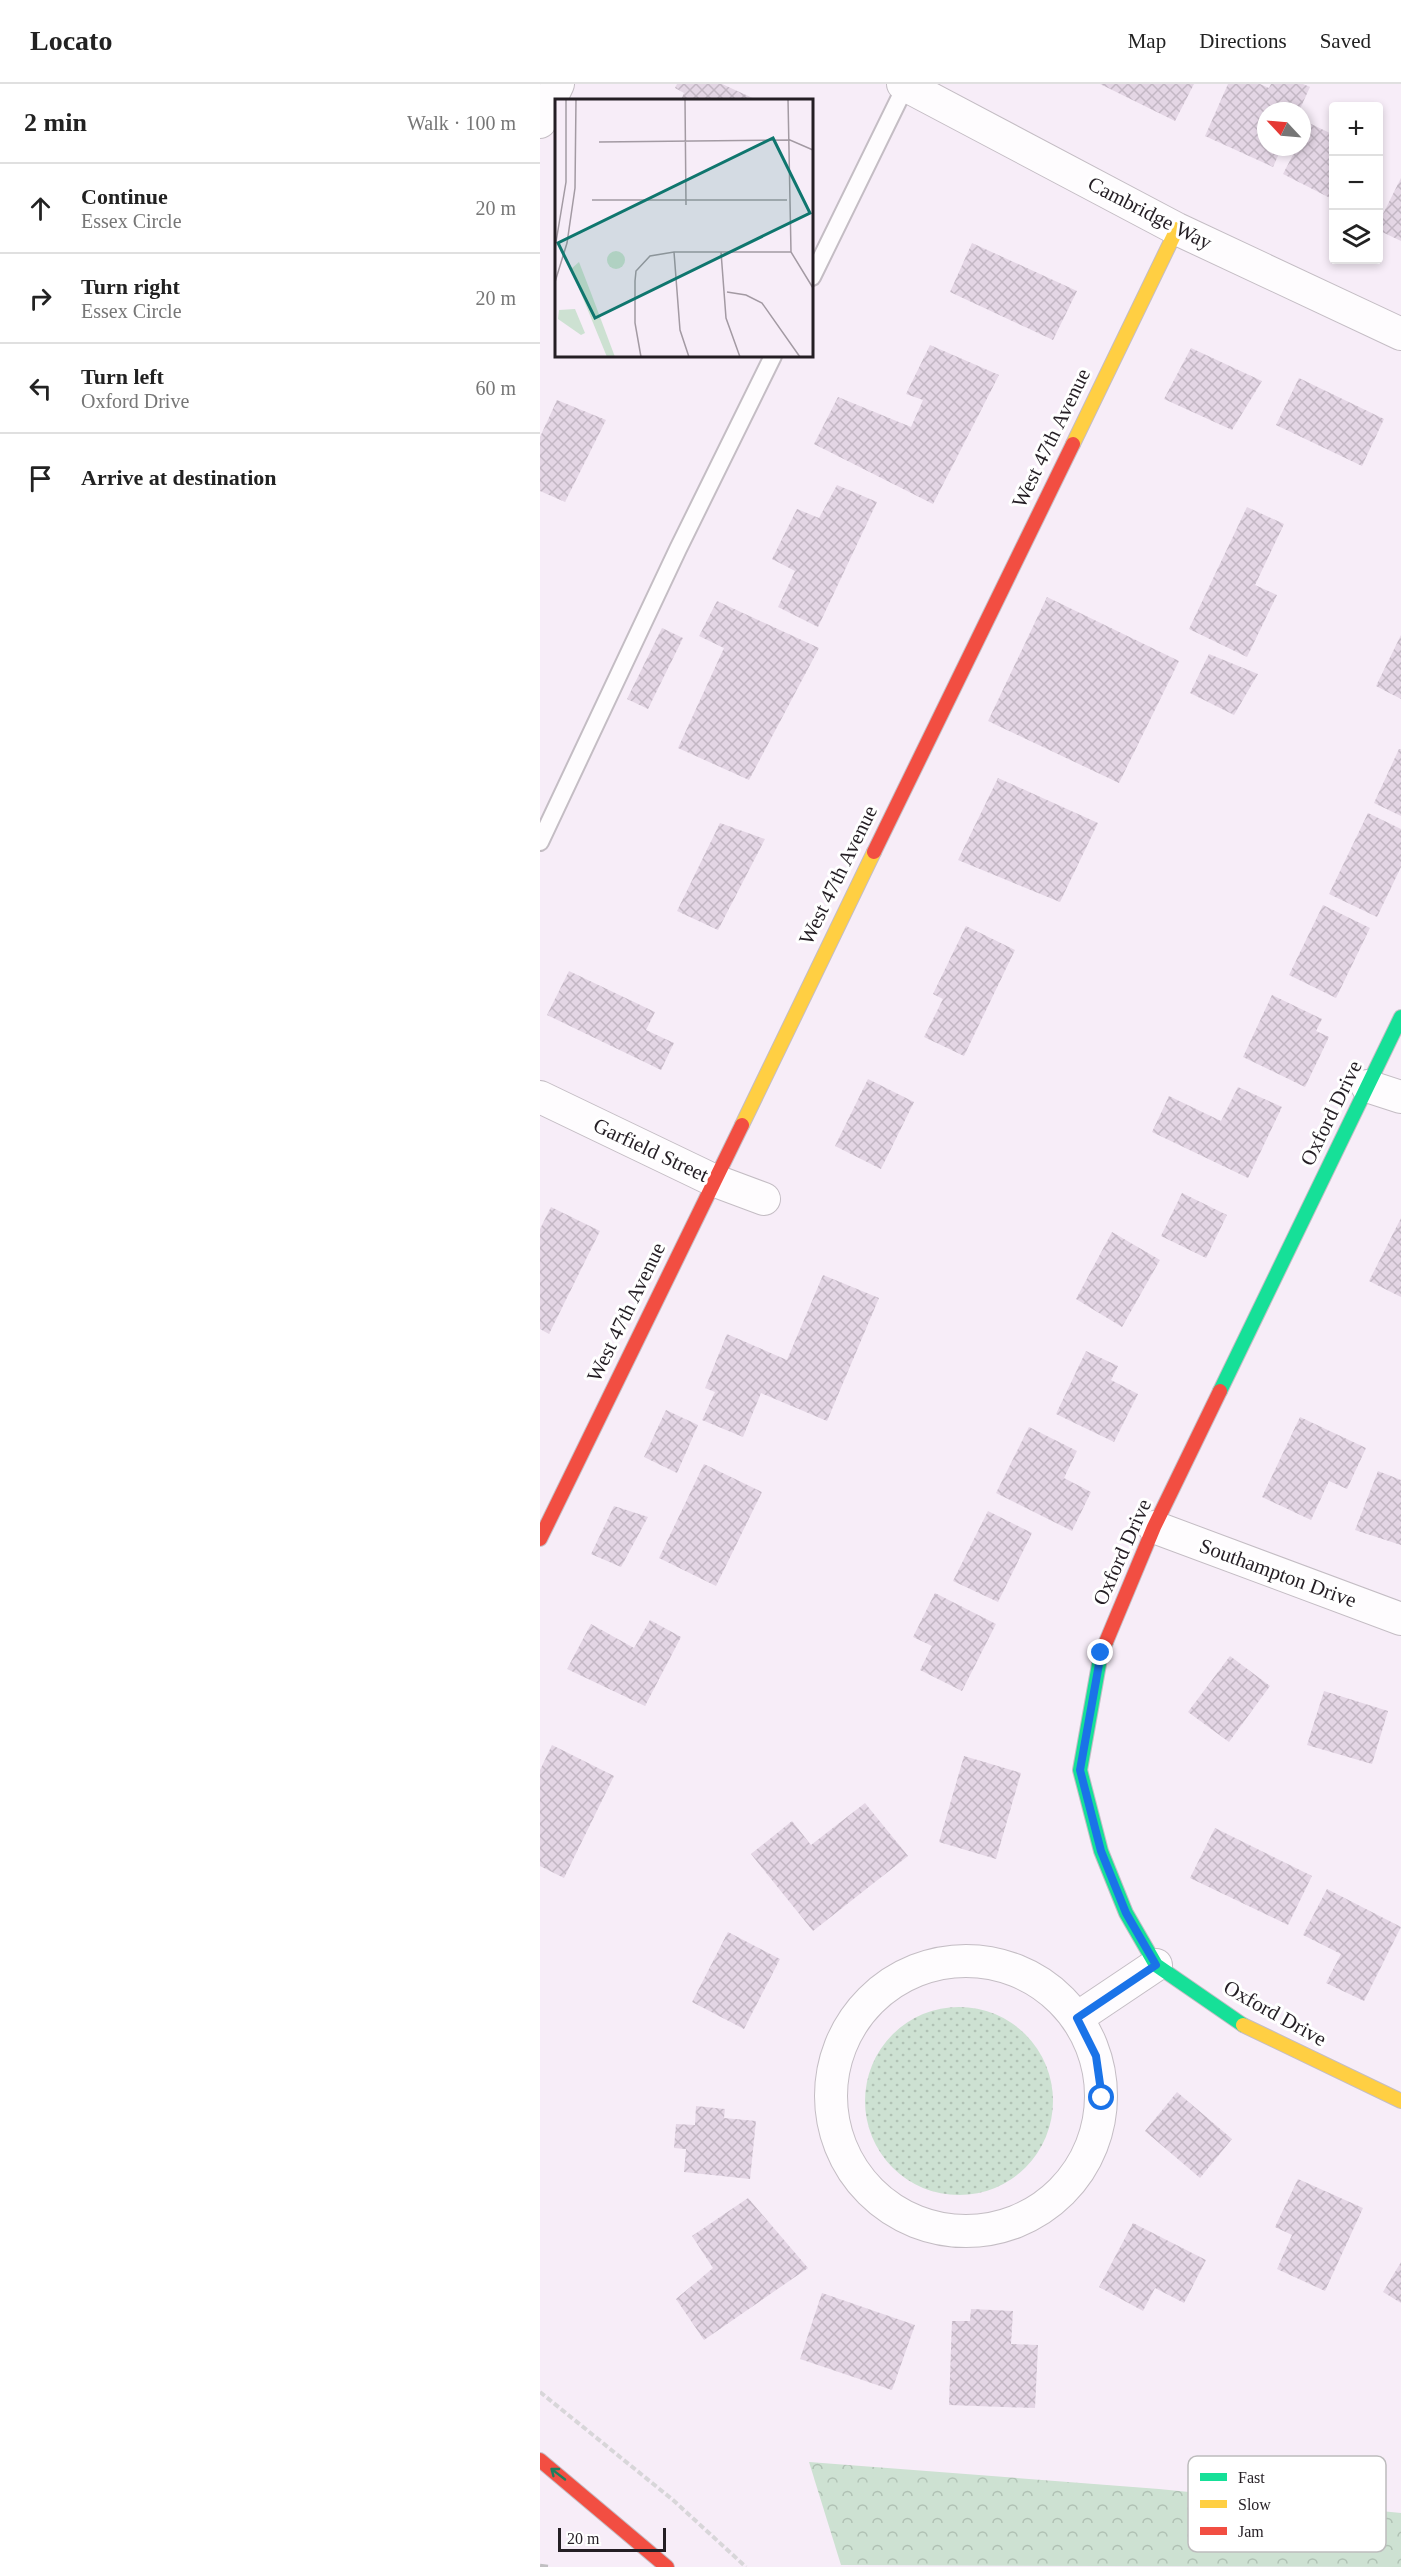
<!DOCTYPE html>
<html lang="en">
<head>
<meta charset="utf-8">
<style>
  body { margin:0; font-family:"Times New Roman",serif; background:#f6f6f6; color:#222 }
  .controls { position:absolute; right:18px; top:18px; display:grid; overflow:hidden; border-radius:6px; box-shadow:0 3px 9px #0003 }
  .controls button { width:54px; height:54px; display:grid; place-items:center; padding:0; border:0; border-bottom:2px solid #e0e0e0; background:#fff; color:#222; font:30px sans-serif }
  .compass { position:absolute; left:717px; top:18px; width:54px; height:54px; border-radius:50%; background:#fff; box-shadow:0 3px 9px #0003; rotate:296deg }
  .scale { position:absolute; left:18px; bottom:15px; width:108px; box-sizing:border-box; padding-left:6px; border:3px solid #241e24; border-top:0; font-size:16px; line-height:21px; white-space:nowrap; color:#241e24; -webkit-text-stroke:4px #fff; paint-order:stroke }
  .stop { position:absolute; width:18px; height:18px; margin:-14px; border:4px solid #1a73e8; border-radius:50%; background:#fff }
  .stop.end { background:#1a73e8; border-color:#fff; box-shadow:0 2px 6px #0008 }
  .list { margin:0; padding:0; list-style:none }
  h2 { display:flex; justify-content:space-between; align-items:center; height:78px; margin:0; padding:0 24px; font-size:26px }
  h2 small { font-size:20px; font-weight:400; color:#767676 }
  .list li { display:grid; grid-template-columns:39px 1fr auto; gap:18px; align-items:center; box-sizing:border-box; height:90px; padding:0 24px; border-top:2px solid #e0e0e0 }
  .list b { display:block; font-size:22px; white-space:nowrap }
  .list p { margin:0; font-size:20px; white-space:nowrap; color:#767676 }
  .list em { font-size:20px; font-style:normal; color:#767676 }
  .icon { flex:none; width:33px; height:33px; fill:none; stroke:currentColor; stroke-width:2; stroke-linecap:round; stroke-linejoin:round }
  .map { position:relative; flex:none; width:861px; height:2483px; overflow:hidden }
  header { display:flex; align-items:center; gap:36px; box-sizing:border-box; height:84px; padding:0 30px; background:#fff; border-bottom:2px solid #e0e0e0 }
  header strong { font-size:28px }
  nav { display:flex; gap:33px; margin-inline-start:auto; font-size:21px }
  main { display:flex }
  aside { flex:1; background:#fff }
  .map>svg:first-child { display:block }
  .grass { fill:url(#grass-dots) }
  .forest { fill:url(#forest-crowns) }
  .building { fill:url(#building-cross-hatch) }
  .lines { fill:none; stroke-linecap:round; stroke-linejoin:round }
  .lane-casing { stroke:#c4bdc4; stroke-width:20 }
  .street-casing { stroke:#c4bdc4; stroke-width:34 }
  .fast-casing { stroke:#c4bdc4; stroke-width:16 }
  .slow-casing { stroke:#c4bdc4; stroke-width:16 }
  .jam-casing { stroke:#c4bdc4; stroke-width:16 }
  .path { stroke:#d8d6d9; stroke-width:4; stroke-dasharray:6 3; stroke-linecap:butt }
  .lane { stroke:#fefcfe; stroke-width:16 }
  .street { stroke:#fefcfe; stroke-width:32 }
  .fast { stroke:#16e098; stroke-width:14 }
  .slow { stroke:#ffcf43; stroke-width:14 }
  .jam { stroke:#f24e42; stroke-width:14 }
  .rail { stroke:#c1bfc2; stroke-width:4.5; stroke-dasharray:8 8; stroke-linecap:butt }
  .oneway { stroke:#1d7f5e }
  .route { stroke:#1a73e8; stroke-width:8 }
  .labels { text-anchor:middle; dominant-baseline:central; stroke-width:6; stroke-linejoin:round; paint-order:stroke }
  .street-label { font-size:21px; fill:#241e24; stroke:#fff }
  .inset-road { fill:none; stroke:#a39aa3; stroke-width:1.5 }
  .view { fill:#0f766e; fill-opacity:0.15; stroke:#0f766e; stroke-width:3 }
  .inset-edge { fill:none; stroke:#241e24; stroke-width:3 }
  .key { fill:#fff; stroke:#bdbcbd; stroke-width:1.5 }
  .key-label { font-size:16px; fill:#241e24 }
</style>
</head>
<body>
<header>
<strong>Locato</strong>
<nav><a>Map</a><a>Directions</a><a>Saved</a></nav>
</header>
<main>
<aside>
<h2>2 min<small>Walk · 100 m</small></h2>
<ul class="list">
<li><svg class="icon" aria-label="ahead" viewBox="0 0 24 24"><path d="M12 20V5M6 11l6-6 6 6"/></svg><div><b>Continue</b><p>Essex Circle</p></div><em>20 m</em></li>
<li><svg class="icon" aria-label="right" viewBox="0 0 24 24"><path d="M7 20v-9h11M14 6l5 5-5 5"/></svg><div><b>Turn right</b><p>Essex Circle</p></div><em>20 m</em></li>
<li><svg class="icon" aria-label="left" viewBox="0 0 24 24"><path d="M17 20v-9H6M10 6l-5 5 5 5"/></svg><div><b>Turn left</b><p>Oxford Drive</p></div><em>60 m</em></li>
<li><svg class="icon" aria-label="arrive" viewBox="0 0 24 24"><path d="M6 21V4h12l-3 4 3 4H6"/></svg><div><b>Arrive at destination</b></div></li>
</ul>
</aside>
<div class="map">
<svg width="861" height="2483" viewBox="0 0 861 2483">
  <defs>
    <pattern id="grass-dots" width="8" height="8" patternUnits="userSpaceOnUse" patternTransform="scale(1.5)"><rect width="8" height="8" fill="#cde1d2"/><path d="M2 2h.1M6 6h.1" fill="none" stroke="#b0c1b4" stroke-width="1.8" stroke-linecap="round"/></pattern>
    <pattern id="forest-crowns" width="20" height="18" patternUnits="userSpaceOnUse" patternTransform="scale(1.5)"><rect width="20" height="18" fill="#cde1d2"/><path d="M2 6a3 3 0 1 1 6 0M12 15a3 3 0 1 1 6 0" fill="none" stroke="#b0c1b4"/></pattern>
    <pattern id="building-cross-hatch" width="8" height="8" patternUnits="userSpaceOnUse" patternTransform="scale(1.5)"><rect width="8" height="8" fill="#e4d6e5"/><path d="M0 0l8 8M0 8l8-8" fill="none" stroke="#c3b7c4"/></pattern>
  </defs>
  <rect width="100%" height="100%" fill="#f7edf8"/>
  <path class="grass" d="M325 2017a94 94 0 1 1 188 0a94 94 0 1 1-188 0Z"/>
  <path class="forest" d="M 269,2378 L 619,2405 L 861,2429 L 861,2483 L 301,2481 Z"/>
  <path class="building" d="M 137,0 L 182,0 L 217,16 L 141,16 L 144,9 L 135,4 Z
    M 560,0 L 654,0 L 635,37 Z
    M 688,0 L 720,0 L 729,4 L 731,0 L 763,0 L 770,3 L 759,27 L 726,27 L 726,63 L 742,63 L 733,83 L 665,52 Z
    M 769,39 L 794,51 L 794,116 L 743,90 L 757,63 L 762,63 L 762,53 Z
    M 861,94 L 861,157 L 838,146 L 838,140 Z
    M 432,159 L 537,207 L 513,256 L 410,208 Z
    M 390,261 L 459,291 L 393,420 L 274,360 L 298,313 L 371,343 L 383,316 L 366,310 Z
    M 651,264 L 722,297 L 692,346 L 624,315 Z
    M 759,294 L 844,335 L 822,382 L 736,341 Z
    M 17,316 L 66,336 L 25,418 L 0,407 L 0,353 Z
    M 297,401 L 337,418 L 278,543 L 238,523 L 255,487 L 232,475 L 257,425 L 279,434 Z
    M 707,423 L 744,440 L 715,501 L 737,511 L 707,573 L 649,545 Z
    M 507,513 L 639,577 L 579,699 L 448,637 Z
    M 177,517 L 279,564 L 209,696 L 138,664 L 184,564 L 159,552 Z
    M 122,544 L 143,554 L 108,625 L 87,615 Z
    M 861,551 L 861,615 L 836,602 Z
    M 669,570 L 718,590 L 694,631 L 650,609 Z
    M 859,665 L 861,665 L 861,732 L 834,719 Z
    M 458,694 L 558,739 L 520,818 L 418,776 Z
    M 828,729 L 861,745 L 861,783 L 837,833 L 789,810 Z
    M 180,739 L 225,755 L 178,846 L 137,827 Z
    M 783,821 L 830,844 L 796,914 L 749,891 Z
    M 426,842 L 475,866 L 424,972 L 384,953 L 403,915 L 393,910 Z
    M 29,887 L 115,928 L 106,946 L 134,959 L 121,986 L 7,931 Z
    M 732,911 L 782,935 L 776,947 L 789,953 L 765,1003 L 703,973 Z
    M 328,995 L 374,1018 L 341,1085 L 295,1062 Z
    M 698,1003 L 742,1023 L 708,1094 L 612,1048 L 629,1012 L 681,1037 Z
    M 642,1109 L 687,1131 L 666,1174 L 621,1152 Z
    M 11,1123 L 60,1147 L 9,1250 L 0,1245 L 0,1145 Z
    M 861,1134 L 861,1213 L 829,1197 Z
    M 572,1148 L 620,1176 L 582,1243 L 536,1215 Z
    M 283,1191 L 339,1214 L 287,1337 L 221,1309 L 203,1353 L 162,1336 L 175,1308 L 165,1304 L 187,1250 L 247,1276 Z
    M 546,1267 L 578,1282 L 571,1296 L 598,1310 L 574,1358 L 516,1330 Z
    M 126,1326 L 158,1341 L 137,1389 L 104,1373 Z
    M 760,1333 L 826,1364 L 807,1405 L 789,1397 L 771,1436 L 722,1413 Z
    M 489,1343 L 537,1367 L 524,1394 L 551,1408 L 532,1447 L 456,1409 Z
    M 164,1380 L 222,1408 L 176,1502 L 119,1474 Z
    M 838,1387 L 861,1396 L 861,1461 L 815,1446 Z
    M 74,1422 L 108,1433 L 81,1483 L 51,1470 Z
    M 448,1427 L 492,1449 L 458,1518 L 413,1497 Z
    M 395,1509 L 456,1540 L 422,1607 L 380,1586 L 392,1562 L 373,1553 Z
    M 110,1536 L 141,1553 L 105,1622 L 27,1585 L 51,1540 L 94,1564 Z
    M 690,1572 L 730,1602 L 689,1658 L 648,1628 Z
    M 784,1607 L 848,1627 L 832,1680 L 767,1661 Z
    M 12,1661 L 74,1692 L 24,1794 L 0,1782 L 0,1686 Z
    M 424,1672 L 481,1689 L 456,1775 L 399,1758 Z
    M 325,1719 L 368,1772 L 273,1847 L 211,1770 L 252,1737 L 271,1761 Z
    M 675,1744 L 772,1792 L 748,1841 L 650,1794 Z
    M 787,1805 L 861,1843 L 824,1917 L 786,1899 L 801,1870 L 763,1851 Z
    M 188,1848 L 240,1875 L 204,1945 L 152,1918 Z
    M 637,2008 L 692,2055 L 660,2094 L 605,2047 Z
    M 156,2022 L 185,2025 L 184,2034 L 216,2037 L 210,2095 L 144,2088 L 146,2065 L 134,2064 L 136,2040 L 155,2041 Z
    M 758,2095 L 823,2124 L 785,2207 L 737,2185 L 752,2151 L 735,2143 Z
    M 208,2114 L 268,2184 L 164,2256 L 136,2215 L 173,2184 L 152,2152 Z
    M 593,2139 L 666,2176 L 644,2219 L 615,2204 L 603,2227 L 559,2203 Z
    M 861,2178 L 861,2219 L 843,2208 Z
    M 282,2209 L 375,2241 L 352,2306 L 260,2275 Z
    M 431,2225 L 473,2227 L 471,2260 L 498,2261 L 495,2324 L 409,2321 L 412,2237 L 430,2237 Z"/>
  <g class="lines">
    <defs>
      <path id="lane" d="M 272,193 L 366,1
        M 0,758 L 138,465 L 233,272"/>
      <path id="street" d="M 363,0 L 637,145 L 861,250
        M 0,38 L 18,0
        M 827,1002 L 861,1013
        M 0,1013 L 173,1096 L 224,1115
        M 614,1443 L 861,1535
        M291 2012a135 135 0 1 1 270 0a135 135 0 1 1-270 0Z
        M 537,1934 L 616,1881"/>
      <path id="fast" d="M 680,1307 L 861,933
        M 566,1558 L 561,1569 L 540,1686 L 561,1767 L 586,1829 L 616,1881 L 703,1941"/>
      <path id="slow" d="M 533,360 L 637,145
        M 202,1041 L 334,768
        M 703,1941 L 861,2017"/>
      <path id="jam" d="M 334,768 L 533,360
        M 0,1455 L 202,1041
        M 566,1558 L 614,1443 L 680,1307
        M 0,2376 L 127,2483"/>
    </defs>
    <use href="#lane" class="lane-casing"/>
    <use href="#street" class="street-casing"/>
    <use href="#fast" class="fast-casing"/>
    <use href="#slow" class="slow-casing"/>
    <use href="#jam" class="jam-casing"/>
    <path class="path" d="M 0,2308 L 133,2416 L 206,2483"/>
    <use href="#lane" class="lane"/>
    <use href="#street" class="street"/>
    <use href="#fast" class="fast"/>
    <use href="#slow" class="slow"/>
    <use href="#jam" class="jam"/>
    <path class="rail" d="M 0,2482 L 8,2483"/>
  </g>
  <defs><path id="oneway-shaft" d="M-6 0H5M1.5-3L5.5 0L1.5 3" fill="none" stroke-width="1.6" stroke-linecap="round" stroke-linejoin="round" transform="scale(1.5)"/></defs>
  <use class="oneway" href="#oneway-shaft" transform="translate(18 2390) rotate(-142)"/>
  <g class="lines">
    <path class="route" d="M 561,1569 L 540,1686 L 561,1767 L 586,1829 L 616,1881 L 537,1934 L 556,1972 L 562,2014"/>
  </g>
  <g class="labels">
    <g class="street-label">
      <text transform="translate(610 129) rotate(27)">Cambridge Way</text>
      <text transform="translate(511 354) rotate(-64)">West 47th Avenue</text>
      <text transform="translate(298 791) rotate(-64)">West 47th Avenue</text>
      <text transform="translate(791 1029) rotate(-64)">Oxford Drive</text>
      <text transform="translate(111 1066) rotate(25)">Garfield Street</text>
      <text transform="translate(86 1228) rotate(-64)">West 47th Avenue</text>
      <text transform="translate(582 1468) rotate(-66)">Oxford Drive</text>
      <text transform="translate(738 1489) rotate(20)">Southampton Drive</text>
      <text transform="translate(735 1929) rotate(29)">Oxford Drive</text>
    </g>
  </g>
  <g transform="translate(15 15)">
    <rect width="258" height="258" fill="#f7edf8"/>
    <path d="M52 161a9 9 0 1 1 18 0a9 9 0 1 1-18 0Z" fill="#cde1d2"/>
    <path d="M 24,163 L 36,194 L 60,258 L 52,258 L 16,170 ZM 20,210 L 30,234 L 26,236 L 3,220 L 4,211 Z" fill="#cde1d2"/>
    <path class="inset-road" d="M 130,0 L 131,106M 233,0 L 236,153 L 258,189M 44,43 L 235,41 L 258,51M 37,101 L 232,101M 0,149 L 11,83 L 11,0M 119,153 L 125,231 L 134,258M 166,153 L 171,219 L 185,258M 0,183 L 12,144 L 20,89 L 21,0M 172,193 L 191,196 L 207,204 L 245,258M 86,258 L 80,224 L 80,182 L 81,172 L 95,157 L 119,153 L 236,153"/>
    <path class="view" d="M 218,39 L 255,114 L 40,219 L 3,144 Z"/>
    <rect width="258" height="258" class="inset-edge"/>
  </g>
  <rect x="648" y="2372" width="198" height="96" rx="9" class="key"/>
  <rect x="660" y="2389" width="27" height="8" fill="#16e098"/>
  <rect x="660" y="2416" width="27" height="8" fill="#ffcf43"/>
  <rect x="660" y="2443" width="27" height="8" fill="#f24e42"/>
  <g class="key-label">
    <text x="698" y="2399">Fast</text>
    <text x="698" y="2426">Slow</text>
    <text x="698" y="2453">Jam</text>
  </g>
</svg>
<div class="controls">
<button>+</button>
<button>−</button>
<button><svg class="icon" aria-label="layers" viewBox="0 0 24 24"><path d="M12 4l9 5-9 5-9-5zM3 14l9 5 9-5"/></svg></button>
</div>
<svg class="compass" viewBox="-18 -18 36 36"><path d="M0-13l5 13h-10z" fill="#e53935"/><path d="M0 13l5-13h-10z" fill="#767676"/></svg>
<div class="scale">20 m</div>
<div class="stop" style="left:562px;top:2014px"></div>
<div class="stop end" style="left:561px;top:1569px"></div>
</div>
</main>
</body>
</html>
